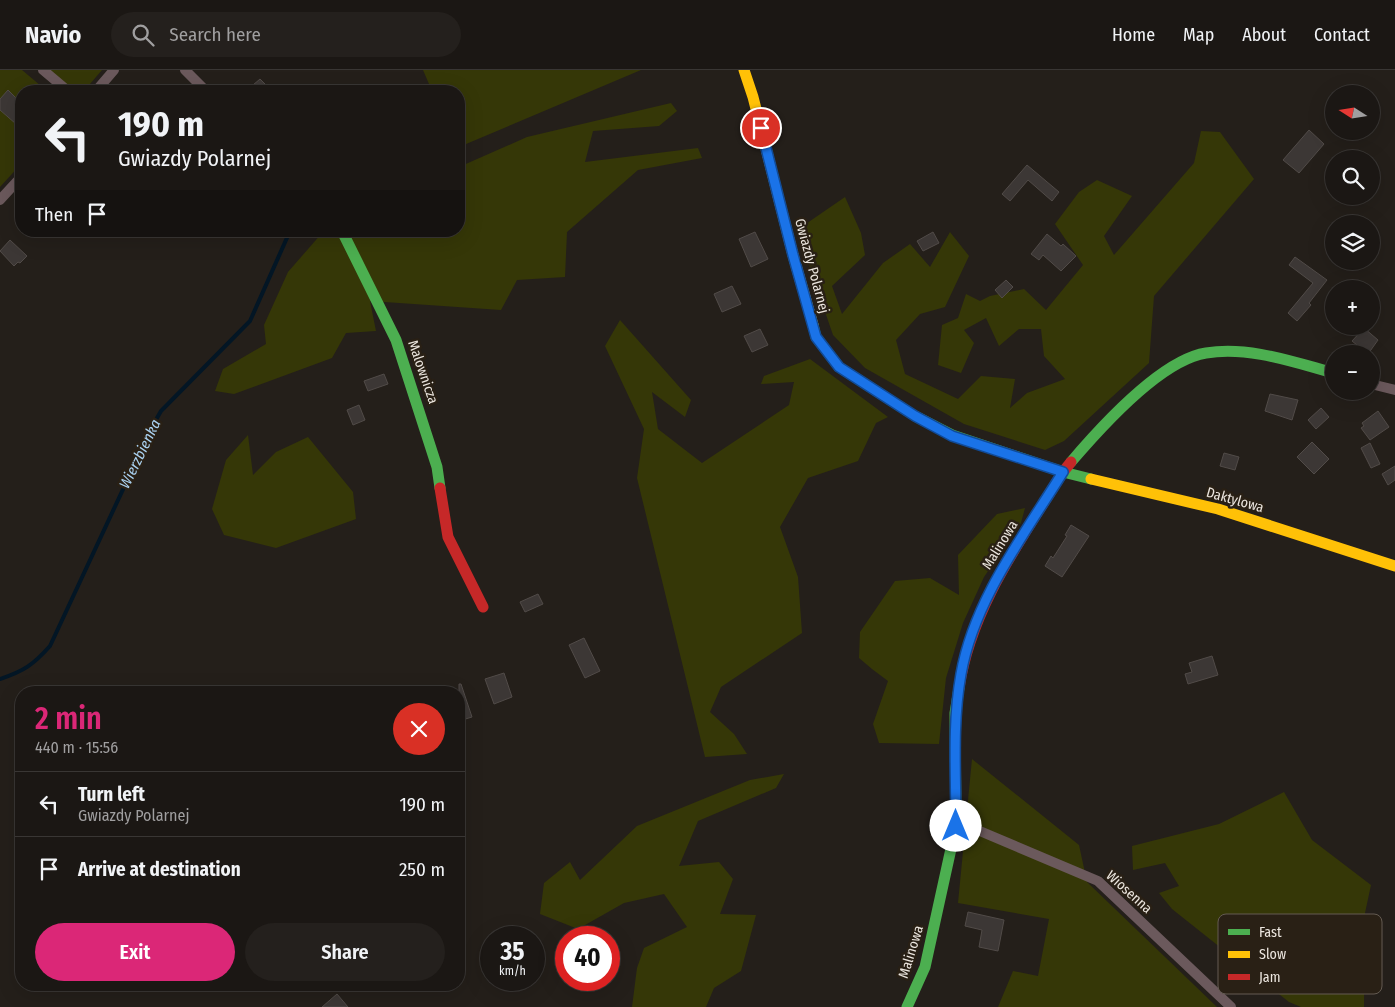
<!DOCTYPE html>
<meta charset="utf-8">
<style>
body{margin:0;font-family:"Fira Sans Condensed",sans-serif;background:#24201d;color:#f1f3f6;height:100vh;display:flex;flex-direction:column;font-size:19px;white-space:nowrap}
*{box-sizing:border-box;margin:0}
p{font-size:16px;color:#a09fa0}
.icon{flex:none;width:28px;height:28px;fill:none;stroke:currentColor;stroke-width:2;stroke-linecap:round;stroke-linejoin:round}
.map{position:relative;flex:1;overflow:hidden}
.drawer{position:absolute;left:15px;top:616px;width:450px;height:305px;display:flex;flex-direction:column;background:#1b1714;border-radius:20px;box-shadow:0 5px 20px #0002,0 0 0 1px #393634}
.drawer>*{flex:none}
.banner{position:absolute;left:15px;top:15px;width:450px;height:152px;border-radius:20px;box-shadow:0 5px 20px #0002,0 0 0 1px #393634;background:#1b1714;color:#f1f3f6;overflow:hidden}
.needle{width:32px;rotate:282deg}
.tools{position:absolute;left:1325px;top:15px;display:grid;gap:10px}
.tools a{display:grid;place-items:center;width:55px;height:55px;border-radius:50%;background:#1b1714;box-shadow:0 5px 20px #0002,0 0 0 1px #393634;font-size:25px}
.speed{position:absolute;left:480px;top:856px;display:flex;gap:10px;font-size:25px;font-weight:700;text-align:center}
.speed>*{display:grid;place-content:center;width:65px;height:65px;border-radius:50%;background:#1b1714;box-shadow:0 5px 20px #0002,0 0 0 1px #393634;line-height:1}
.speed small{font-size:12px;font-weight:400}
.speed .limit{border:8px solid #d22;background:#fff;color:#111}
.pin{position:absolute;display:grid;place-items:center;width:42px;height:42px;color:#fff;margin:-21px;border:2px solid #fff;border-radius:50%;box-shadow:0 1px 5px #0007}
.me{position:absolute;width:55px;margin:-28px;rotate:0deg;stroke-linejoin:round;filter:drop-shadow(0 0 4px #0008)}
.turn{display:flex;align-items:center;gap:18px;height:105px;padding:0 20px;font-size:22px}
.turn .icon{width:65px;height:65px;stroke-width:2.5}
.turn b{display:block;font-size:35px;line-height:42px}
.then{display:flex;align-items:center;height:48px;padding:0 20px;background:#0003;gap:10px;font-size:19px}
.round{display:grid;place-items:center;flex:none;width:52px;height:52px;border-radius:26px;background:#24201d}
.overview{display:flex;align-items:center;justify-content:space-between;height:85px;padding:0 20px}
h1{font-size:30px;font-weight:600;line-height:38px;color:#db2777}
.primary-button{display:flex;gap:10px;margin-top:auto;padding:10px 20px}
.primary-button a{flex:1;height:58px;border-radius:30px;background:#db2777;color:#fff;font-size:20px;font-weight:600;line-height:58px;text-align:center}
.primary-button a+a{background:#24201d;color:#f1f3f6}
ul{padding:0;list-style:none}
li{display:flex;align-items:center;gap:15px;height:65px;padding:0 20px;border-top:1px solid #393634}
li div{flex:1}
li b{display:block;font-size:19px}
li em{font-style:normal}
header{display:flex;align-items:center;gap:30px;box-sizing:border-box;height:70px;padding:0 25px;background:#1b1714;border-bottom:1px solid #393634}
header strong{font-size:24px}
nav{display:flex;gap:28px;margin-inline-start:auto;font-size:18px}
.search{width:350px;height:45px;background:#24201d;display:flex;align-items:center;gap:12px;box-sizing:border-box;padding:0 18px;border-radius:28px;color:#a09fa0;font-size:19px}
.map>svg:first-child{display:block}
</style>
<header>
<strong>Navio</strong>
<div class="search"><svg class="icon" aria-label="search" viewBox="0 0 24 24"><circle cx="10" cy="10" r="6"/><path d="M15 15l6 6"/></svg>Search here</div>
<nav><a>Home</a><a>Map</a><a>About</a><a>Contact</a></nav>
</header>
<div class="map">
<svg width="1395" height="937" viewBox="0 0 1395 937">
<rect width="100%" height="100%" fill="#241f1a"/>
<path fill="#353707" d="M0,0H22L47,21H21V94L0,117Z
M48,0H102L84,21H74Z
M423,0H641L459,77V21H432Z
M671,33L677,41L659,56L593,61L585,92L698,78L702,88L638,100L567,162L565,207L517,210L501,240L370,231L376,261L346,263L332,288L234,324L215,321L223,299L266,274L264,255L288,202L322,163L325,161H459V97L527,67Z
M1201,61L1220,62L1254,109L1154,226L1149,293L1064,371L1045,380L964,354L865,298L833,265L797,160L845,127L861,163L865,185L832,216L842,244L883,193L910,174L930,197L950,162L969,186L945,237L920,244L896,270L905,304L958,329L981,306L1015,309L1010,338L1027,323L1065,309L1044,286L1041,259H1019L999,276L986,248L964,260L974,273L961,303L938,295L942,255L958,248L966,224L980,231L990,226L1024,219L1046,240L1083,195L1055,154L1079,122L1097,110L1132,126L1104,166L1114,185L1194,93Z
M620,250L691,330L685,347L652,322L658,359L702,393L789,335L794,312L761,314L764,306L810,289L888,347L876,353L858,391L808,408L780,457L798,507L802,563L721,617L710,642L734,664L747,684L705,687L637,408L644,359L605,276Z
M248,365L253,405L276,382L308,367L353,422L356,449L276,478L224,465L212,439L226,390Z
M1025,438L1021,453L984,507L963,553L946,608L939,674L879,673L873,654L888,611L872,599L859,588L860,562L895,511L930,508L959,525L958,485L997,444Z
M972,689L1079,775L1087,812L1217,937H998L1013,901L1038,906L1049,849L958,833Z
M784,704L776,718L698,751L679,796L719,792L733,809L720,844L756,845L741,901L714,918L706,937H632L637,898L644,878L687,857L664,824L624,833L578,859L540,844L544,813L570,792L580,810L637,756L750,710Z
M1284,722L1312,770L1371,815L1365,843L1364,937H1301L1289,932L1172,839L1159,823L1179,816L1165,793L1133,800L1132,776L1219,754Z"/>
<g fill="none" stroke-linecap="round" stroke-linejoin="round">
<path stroke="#031625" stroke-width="4" d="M0,609C24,601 33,595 50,576L153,355L161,341L250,251L290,161"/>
</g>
<path fill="#3c3735" stroke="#514b48" d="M260,9L272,21H246Z
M8,20L21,33V48L16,54L0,40V29Z
M1309,60L1324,74L1299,103L1283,90Z
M1027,95L1059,122L1052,131L1028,110L1010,131L1002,124Z
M755,162L768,189L751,197L739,169Z
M933,162L939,173L923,181L917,171Z
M1047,164L1061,176L1063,174L1076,186L1061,201L1043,185L1039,190L1031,184Z
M10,170L27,186L20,193L18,192L14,196L0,181Z
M1295,187L1327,210L1309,233L1311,235L1297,251L1288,243L1313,213L1289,195Z
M1006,210L1013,217L1002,228L995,220Z
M732,216L741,234L722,242L714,224Z
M1364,258L1378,270L1368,284L1352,271Z
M760,259L768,275L752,282L744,266Z
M384,304L388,314L368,321L364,311Z
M1270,324L1298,330L1292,350L1265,341Z
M359,335L365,350L353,355L347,340Z
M1321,338L1329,347L1316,359L1308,350Z
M1378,341L1389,357L1370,370L1361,358L1364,356L1362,353Z
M1312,372L1329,389L1314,404L1297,387Z
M1370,373L1380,394L1371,398L1361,378Z
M1224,383L1239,387L1235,400L1220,396Z
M1395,396V410L1388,415L1382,404Z
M1071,455L1089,466L1062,507L1045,496L1051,486L1053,488L1067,466L1065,465Z
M538,524L543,534L525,542L520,532Z
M584,568L600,601L585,608L569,575Z
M1212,586L1218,605L1188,614L1185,604L1192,602L1189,593Z
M504,603L512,627L494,634L485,609Z
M459,614H461L472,647L459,651Z
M968,842L1004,850L998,881L979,877L982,860L965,856Z
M337,924L348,937H322Z"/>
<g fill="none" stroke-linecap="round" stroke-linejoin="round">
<path stroke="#6b595c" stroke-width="10" d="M43,0L68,21
M185,0L206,21
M96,21L114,0
M0,130L21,107
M1371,314L1395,320
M956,756L975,759L1098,811L1231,937"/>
<path stroke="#4caf50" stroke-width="11" d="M342,161L396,270L437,397L440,418
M813,255L816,267L839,297L915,346L952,365L1063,402L1091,409
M1071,392C1100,358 1161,290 1206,283C1249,276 1293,292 1334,303
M907,937L925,897L956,756L955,643L959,618"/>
<path stroke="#ffc107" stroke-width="11" d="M744,0L753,27L793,185L813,255
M1091,409L1218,439L1395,496"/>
<path stroke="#c62828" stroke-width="11" d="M440,418L448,467L483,537
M959,618C971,537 1021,470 1063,402L1071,392"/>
</g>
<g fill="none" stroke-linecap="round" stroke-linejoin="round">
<defs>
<path id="route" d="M761,58L793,185L816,267L839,297L915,346L952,366L1063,402C1024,465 974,530 961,604C952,654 956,705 956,756"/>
</defs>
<use href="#route" stroke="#114b97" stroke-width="12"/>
<use href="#route" stroke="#1a73e8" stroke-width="9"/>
</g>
<g text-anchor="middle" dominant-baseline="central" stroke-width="5" stroke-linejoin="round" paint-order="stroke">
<g font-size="14" fill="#ece6df" stroke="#292015">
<text transform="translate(812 196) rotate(75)">Gwiazdy Polarnej</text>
<text transform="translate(423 302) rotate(71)">Malownicza</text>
<text transform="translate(1235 430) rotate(16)">Daktylowa</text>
<text transform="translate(1000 475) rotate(-58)">Malinowa</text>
<text transform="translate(1129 822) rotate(42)">Wiosenna</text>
<text transform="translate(911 882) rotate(-73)">Malinowa</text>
</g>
<g font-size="15" font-style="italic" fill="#aad1f0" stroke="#292015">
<text transform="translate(140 384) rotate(-64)">Wierzbienka</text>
</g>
</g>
<rect x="1218" y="844" width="164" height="80" rx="8" fill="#292015" stroke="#645b52" stroke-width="1"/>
<rect x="1228" y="859" width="22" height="6" fill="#4caf50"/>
<rect x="1228" y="881" width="22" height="7" fill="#ffc107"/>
<rect x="1228" y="904" width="22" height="6" fill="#c62828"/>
<g font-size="14" fill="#ece6df">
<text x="1259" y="867">Fast</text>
<text x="1259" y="889">Slow</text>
<text x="1259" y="912">Jam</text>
</g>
</svg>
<div class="tools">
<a><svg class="needle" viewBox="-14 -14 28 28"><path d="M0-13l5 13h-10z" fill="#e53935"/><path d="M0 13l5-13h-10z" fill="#a09fa0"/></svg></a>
<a><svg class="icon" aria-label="search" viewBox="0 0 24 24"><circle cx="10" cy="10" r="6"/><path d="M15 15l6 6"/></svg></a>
<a><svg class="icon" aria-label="layers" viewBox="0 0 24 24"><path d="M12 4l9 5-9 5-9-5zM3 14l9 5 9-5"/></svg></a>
<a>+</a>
<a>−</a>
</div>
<div class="speed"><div>35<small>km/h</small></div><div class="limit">40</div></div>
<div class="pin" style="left:761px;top:58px;background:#d93025"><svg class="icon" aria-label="arrive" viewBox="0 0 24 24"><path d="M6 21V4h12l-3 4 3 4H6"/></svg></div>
<svg class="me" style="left:956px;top:756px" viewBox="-20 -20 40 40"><circle r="19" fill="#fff"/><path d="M0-13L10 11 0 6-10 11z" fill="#1a73e8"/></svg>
<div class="banner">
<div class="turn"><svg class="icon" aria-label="left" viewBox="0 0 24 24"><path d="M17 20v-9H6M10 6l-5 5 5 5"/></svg><div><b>190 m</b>Gwiazdy Polarnej</div></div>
<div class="then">Then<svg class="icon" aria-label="arrive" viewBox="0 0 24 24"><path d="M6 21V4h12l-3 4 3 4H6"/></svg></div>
</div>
<section class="drawer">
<div class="overview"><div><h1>2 min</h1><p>440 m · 15:56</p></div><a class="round" style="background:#d93025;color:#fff"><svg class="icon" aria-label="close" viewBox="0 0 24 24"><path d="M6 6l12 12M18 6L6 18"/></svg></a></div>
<ul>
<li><svg class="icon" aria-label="left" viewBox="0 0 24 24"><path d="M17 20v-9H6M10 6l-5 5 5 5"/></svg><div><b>Turn left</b><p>Gwiazdy Polarnej</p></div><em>190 m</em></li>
<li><svg class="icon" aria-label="arrive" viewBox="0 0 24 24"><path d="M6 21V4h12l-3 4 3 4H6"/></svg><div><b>Arrive at destination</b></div><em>250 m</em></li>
</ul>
<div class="primary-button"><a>Exit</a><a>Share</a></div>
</section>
</div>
